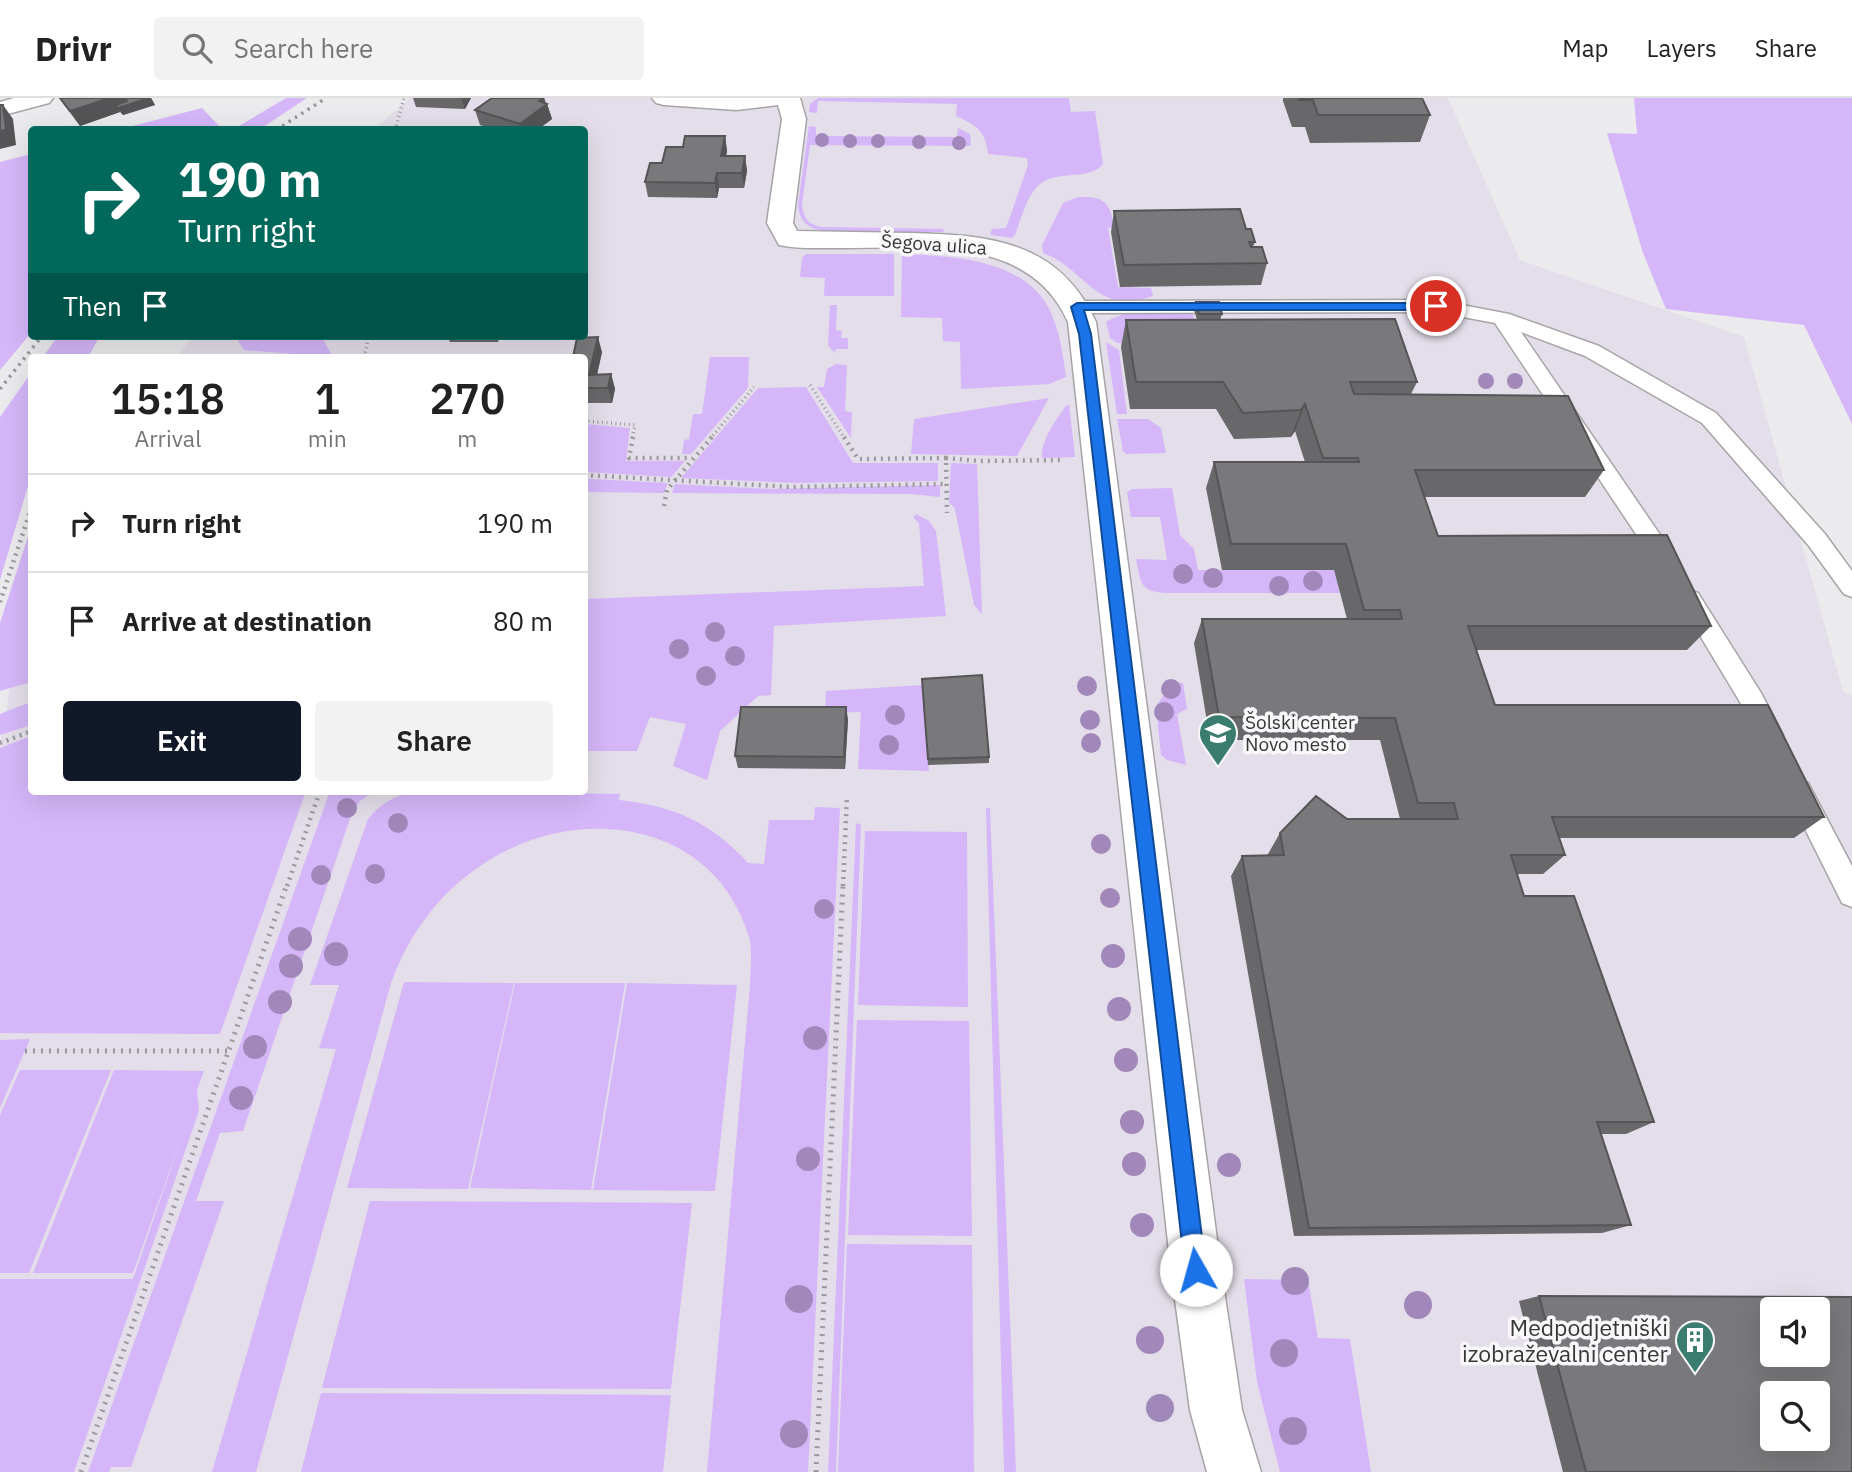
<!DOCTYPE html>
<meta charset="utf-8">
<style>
body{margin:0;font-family:"IBM Plex Sans",sans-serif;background:#f2f2f2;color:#222;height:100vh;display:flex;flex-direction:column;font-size:26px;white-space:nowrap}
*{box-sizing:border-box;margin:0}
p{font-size:23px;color:#767676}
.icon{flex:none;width:38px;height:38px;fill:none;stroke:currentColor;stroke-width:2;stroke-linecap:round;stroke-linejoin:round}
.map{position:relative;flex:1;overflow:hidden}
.side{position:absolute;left:28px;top:256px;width:560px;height:441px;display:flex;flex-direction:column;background:#fff;border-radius:7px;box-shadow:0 7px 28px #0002}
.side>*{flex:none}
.hud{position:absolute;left:28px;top:28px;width:560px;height:214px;border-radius:7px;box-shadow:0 7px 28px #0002;background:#00695c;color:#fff;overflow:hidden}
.fabs{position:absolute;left:1760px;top:1199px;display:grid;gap:14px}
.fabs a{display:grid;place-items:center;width:70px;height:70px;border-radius:7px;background:#fff;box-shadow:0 7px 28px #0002;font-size:35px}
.pin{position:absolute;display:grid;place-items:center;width:60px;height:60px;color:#fff;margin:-30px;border:4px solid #fff;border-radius:50%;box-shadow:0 2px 7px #0007}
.me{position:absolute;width:77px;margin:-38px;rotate:353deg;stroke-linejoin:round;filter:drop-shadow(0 0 5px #0008)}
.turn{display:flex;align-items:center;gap:24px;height:147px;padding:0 35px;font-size:32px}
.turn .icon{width:91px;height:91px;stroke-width:2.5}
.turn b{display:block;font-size:49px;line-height:60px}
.then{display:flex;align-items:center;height:66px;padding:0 35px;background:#0003;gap:14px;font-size:26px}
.eta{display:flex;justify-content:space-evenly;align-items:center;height:119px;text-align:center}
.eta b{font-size:42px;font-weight:600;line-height:49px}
.primary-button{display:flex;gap:14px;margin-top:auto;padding:14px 35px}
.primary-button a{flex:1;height:80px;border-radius:7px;background:#111827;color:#fff;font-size:28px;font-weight:600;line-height:80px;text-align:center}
.primary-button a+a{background:#f2f2f2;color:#222}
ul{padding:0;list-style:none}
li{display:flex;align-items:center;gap:21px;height:98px;padding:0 35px;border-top:2px solid #e0e0e0}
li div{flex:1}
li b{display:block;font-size:26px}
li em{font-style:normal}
header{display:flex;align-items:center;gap:42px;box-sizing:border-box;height:98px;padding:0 35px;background:#fff;border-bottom:2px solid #e0e0e0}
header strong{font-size:33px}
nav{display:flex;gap:38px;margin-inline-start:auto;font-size:24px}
.search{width:490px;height:63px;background:#f2f2f2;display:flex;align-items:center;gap:18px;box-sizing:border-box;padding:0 24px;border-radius:7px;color:#767676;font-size:26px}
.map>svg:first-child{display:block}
</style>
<header>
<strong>Drivr</strong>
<div class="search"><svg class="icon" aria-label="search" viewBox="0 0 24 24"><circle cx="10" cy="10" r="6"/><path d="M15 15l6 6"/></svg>Search here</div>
<nav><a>Map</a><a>Layers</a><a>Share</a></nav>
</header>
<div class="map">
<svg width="1852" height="1374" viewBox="0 0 1852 1374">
<rect width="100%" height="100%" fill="#ebeaed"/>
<path fill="#e3dee9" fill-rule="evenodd" d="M410,0H1448L1520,162L1744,239L1843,593L1852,598V1374H0V646L31,471L32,693H584V259H177L193,238H584V32L374,31ZM1773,1211H1818V1256H1773ZM1773,1295H1818V1340H1773Z"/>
<path fill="#d5b6f9" d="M286,0H307L260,31H234Z
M818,0H1069L1071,14L1095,13L1103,66C1087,85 1054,69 1036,90C1025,103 1021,122 1015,137L1012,140L992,137L990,136L992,131L1006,130L1028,67L1027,60L988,56C986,33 976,27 956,18L957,6L818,3L817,15L809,14L810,6Z
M1634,0H1852V326L1804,227L1666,211L1643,155L1607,35L1637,36Z
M202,10L222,31H121Z
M809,28L816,29V38L957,39L958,30L970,36L971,48L810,47L802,107C804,121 808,126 821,129L943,131L944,134H833C814,132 800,129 798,107Z
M31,56V235L0,272V64Z
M1078,99C1105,98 1109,104 1115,129L1108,130L1118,189L1151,190L1153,198C1095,219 1087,171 1043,155L1042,147L1063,105Z
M806,156H894V198H824L825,180L800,179L802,160Z
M902,156C948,158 1013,160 1043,201C1058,221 1063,255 1066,279L1049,286L961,291L960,244L943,243L942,220L901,219Z
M830,207H837L836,232L842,233L841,240H848V251H836L835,255L828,247Z
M1192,211L1198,244L1117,245L1110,240L1106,224C1130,209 1165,212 1192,211Z
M58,238H100L88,259H43Z
M235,238H321L333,259L244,252Z
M1106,244L1119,252L1127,316H1117Z
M710,259H749L748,290L691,356H682L684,342L689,341L693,316H702Z
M836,266L847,267L845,313L852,314L851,340L817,289H824L827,271Z
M31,275V378L0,482V319Z
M806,289L853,365H938V383L796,385L681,380L758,290Z
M1049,300L1017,358L911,356L914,321Z
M1069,306L1075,359L1042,360C1040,344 1056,322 1065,309Z
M1117,321H1148L1161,330L1166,355L1126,356L1123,353Z
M585,326L630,330L626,363H685L671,379L585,374Z
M951,365L977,366L982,516L974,507L956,416L954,409L949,405Z
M585,381H593L668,385L664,395L588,394L585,406Z
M675,386L771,391L940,387V399L910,396L672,395Z
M1172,390L1180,437L1194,451L1198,472H1334L1340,495H1168C1140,494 1141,486 1136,461L1167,462L1160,419H1131L1127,394L1132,391Z
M916,416L929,423L936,433L946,518L774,528L771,597L758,598L720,633L707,682L673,668L686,626L650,619L637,653H585L584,501L924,488L919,425L913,419Z
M31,429V584L0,593V525Z
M1165,582L1183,585L1187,611L1177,616L1186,667L1167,662L1161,657L1156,608L1164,597Z
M922,587L929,673L858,671L861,614L825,615L826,593Z
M31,604V627L0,637V616Z
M31,638L32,693H306L220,936L0,935V650Z
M330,693H375L360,703L352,715L243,1033L220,1035L196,1103H224L131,1369H111L109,1374H88Z
M416,693L620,696L619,702C674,708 711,724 748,765L764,766L769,722H814L815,709L840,710L808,1374H707L750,887C750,872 753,854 749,839C713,719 572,704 480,768C438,796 408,838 391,885L256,1374H212L336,951L319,950L339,887H310L368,721C382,704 395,698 416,693Z
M986,710H990L1016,1374H1004Z
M856,725L861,727L836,1374H828Z
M865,733L967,734L968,909L858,907Z
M404,884L514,885L468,1091L347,1090Z
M515,885H625L591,1092L470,1090Z
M627,885L737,887L715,1093L593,1092Z
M857,922L969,923L972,1138L848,1137Z
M30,941L0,1010V942Z
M20,972H111L29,1175H0V1017Z
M114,972L204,973L197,992L199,1013L74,1374H0V1181H133L182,1038L133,1175H33Z
M370,1103L692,1105L671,1291L322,1290Z
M847,1146L972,1147L974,1374H838Z
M1244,1181L1308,1182L1318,1240L1350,1241L1371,1374H1280L1257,1284Z
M321,1295L671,1297L663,1374H301Z"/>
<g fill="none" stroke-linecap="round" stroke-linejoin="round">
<defs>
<path id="lane" d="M1436,202L1509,216L1599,248L1716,315L1825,436L1852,473V499L1844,496L1809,448L1702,325L1585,258L1521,234L1676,460L1679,466L1676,472L1668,475L1660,472L1495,225L1436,214L1077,215L1070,213L1067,209L1070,205L1077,203Z
M1690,492L1698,495L1761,595L1783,637L1779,645L1770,648L1761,645L1743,609L1678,501L1682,495Z
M1799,682L1808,685L1852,768V809L1842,805L1786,693L1790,685Z"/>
<path id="street" d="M14,0H53L49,5L0,18V4Z
M652,0H800L806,21L793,125L797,133C835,134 873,134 910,135C990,137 1059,143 1096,224L1221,1172L1242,1312L1261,1374H1207L1190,1312L1171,1172L1068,224C1028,133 914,151 832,150C815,150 796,151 779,147L767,125L782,21L778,7L736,12L664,7L656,5Z"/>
</defs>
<use href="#lane" stroke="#a6a4a7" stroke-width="3"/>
<use href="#street" stroke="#a6a4a7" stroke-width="3"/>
<path stroke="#9a999b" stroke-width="3.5" stroke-dasharray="1 3.5" stroke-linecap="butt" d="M395,32L404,0
M364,259L369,238
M810,287L845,341
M584,323L635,327L632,341
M710,341L754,289"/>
<path stroke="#9a999b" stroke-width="4.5" stroke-dasharray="2 5" stroke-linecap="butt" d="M633,339L629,360H692
M844,339L858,361L946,360L947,415
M946,360L978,363L1062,362
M584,377L792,389L945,386
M664,408L667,392L712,339
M0,504L32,408
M0,645L32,633
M287,788L320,693
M843,788L847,698"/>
<path stroke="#9a999b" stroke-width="5" stroke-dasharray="2 6" stroke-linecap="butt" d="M25,953H229
M81,1374L287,786
M816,1374L843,786"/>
<use href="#lane" fill="#fff" fill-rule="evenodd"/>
<use href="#street" fill="#fff" fill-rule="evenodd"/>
<path stroke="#989799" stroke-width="3.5" stroke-dasharray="2.5 5" stroke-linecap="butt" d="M276,32L326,0
M0,291L42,238"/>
</g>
<g fill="#a288ba">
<circle cx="822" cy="42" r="7"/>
<circle cx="850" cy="43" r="7"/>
<circle cx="878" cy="43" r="7"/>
<circle cx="919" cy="44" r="7"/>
<circle cx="959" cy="45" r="7"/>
<circle cx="1486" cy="283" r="8"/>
<circle cx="1515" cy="283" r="8"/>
<circle cx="1183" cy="476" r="10"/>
<circle cx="1213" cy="480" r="10"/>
<circle cx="1313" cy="483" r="10"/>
<circle cx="1279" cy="488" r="10"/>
<circle cx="715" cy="534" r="10"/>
<circle cx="679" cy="551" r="10"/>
<circle cx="735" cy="558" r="10"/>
<circle cx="706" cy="578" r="10"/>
<circle cx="1087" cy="588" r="10"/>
<circle cx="1171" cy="591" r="10"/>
<circle cx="1164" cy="614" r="10"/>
<circle cx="895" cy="617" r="10"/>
<circle cx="1090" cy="622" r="10"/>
<circle cx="1091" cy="645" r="10"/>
<circle cx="889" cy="647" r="10"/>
<circle cx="347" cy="710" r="10"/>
<circle cx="398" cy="725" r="10"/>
<circle cx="1101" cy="746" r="10"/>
<circle cx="375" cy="776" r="10"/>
<circle cx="321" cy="777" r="10"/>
<circle cx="1110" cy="800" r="10"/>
<circle cx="824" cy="811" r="10"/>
<circle cx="300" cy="841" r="12"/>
<circle cx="336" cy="856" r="12"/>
<circle cx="1113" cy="858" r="12"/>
<circle cx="291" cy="868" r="12"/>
<circle cx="280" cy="904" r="12"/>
<circle cx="1119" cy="911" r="12"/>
<circle cx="815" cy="940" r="12"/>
<circle cx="255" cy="949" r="12"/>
<circle cx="1126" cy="962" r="12"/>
<circle cx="241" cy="1000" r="12"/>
<circle cx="1132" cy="1024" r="12"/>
<circle cx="808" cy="1061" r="12"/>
<circle cx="1134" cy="1066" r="12"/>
<circle cx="1229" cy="1067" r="12"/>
<circle cx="1142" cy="1127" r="12"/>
<circle cx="1295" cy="1183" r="14"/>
<circle cx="799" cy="1201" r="14"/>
<circle cx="1418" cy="1207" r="14"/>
<circle cx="1150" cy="1242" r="14"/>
<circle cx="1284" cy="1255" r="14"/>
<circle cx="1160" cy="1310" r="14"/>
<circle cx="1293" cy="1333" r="14"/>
<circle cx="794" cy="1336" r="14"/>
</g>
<path fill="#68676a" d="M59,0H151L155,7L123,17L120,14L80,28Z
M413,0H471L465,11L416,9Z
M492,0H544L546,5L547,6L552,21L537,32H495L480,27L475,12Z
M1283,0H1422L1430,17L1420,44L1310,45L1305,29H1292L1283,3Z
M725,38L727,53L726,58H745L747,73L744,90H719L717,100L648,99L645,84L683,49Z
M1114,113L1246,131L1255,144L1253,149L1267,165L1261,187L1120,189L1111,134Z
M1196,204L1222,216L1220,222L1417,284L1411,296L1604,372L1585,399H1424L1438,438L1711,528L1687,552H1476L1495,607L1824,719L1794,740H1559L1565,757L1543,776H1517L1524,798L1654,1024L1626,1036H1601L1631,1127L1602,1135L1294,1138L1231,778L1242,758H1268V756L1280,735L1347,721H1400L1380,642H1210L1194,545L1202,521H1347L1334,472H1222L1206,390L1214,364H1305L1295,333L1291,339L1234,341L1216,311H1130L1121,249L1126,222H1197L1194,212Z
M447,238H500L498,244H450Z
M602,254L597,276H611L615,291L612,305H584V259Z
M922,587L989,659V665L928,667Z
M848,621L845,671L738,670L735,658Z
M1539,1198L1852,1374H1563L1519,1203Z"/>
<path fill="#555456" d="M110,0H151L155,7L123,17L116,7L120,14L80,28L70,13Z
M461,0H471L465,11Z
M543,0H544L546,7L547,6L552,21L537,32H522L520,26L539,3Z
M3,7L13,21L16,47L0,51V33Z
M725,38L727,53L723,73L721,58Z
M745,58L747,73L744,90L742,75Z
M717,75L719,90L717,100L715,85Z
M598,239L602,254L594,291L589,277Z
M611,276L615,291L612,305L608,290Z
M1305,306L1295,333L1291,339L1301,312Z
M846,609L848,621L845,671L844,659Z"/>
<path fill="#79787b" stroke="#555456" stroke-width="2" fill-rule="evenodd" d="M60,0H110L70,13Z
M125,0H149L118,10L116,7L127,3Z
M492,0H543L539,3L547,6L520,26L475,12Z
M1299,0H1422L1430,17H1318L1313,2H1299Z
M0,7H3L6,32L0,33Z
M685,38H725L721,58H745L742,75H717L715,85L645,84L650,65H662L666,49H683Z
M1240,111L1246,131H1251L1255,144H1249L1251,149H1262L1267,165L1124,167L1114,113Z
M1196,204H1219L1222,216H1199Z
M1395,221L1417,284H1350L1354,296L1568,298L1604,372H1415L1438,438L1667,437L1711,528H1468L1495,607H1768L1824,719H1552L1565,757H1511L1524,798H1574L1654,1024H1597L1631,1127L1309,1130L1242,758L1284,757L1280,735L1316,698L1347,721H1458L1454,705H1418L1395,620L1219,619L1202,521H1402L1400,512H1364L1346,446H1231L1214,364H1359L1358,360H1323L1305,306L1301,312L1243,315L1223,284H1136L1126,222Z
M598,239L589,277L611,276L608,290H584V259H573L577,240Z
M982,577L989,659L928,661L922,581Z
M741,609H846L844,659L735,658Z
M1539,1198L1852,1199V1374H1586ZM1773,1211H1818V1256H1773ZM1773,1295H1818V1340H1773Z"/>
<path fill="#1a73e8" stroke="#114b97" stroke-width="2" d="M1077,205H1436L1442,208L1436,212H1084L1091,236L1206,1172L1203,1179L1196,1182L1188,1179L1185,1172L1079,236L1071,209Z"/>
<defs>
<symbol id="school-pin" viewBox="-11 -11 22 30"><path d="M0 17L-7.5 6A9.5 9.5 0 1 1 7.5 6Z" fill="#3a7d6f" stroke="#f8f7fa"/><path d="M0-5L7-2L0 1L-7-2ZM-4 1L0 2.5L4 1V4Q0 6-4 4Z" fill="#fff"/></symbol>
<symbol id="building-pin" viewBox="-11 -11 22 30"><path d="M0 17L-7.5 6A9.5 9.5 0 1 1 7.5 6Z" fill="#3a7d6f" stroke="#f8f7fa"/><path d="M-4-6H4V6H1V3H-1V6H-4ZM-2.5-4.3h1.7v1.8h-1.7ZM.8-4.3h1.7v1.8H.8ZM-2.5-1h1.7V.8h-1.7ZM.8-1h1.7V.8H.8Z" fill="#fff"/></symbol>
</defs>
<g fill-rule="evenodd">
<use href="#school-pin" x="1196" y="613" width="44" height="60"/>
<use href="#building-pin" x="1673" y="1220" width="44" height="60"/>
</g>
<g text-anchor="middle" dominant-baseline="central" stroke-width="7" stroke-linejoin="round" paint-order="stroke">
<g font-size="19" fill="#383738" stroke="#f8f7fa">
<text transform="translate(934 146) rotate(4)">Šegova ulica</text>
</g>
<g font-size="19" fill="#383738" stroke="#f8f7fa" text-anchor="start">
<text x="1245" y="624">Šolski center<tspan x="1245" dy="22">Novo mesto</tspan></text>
</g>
<g font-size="23" fill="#383738" stroke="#f8f7fa" text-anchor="end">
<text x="1668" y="1229">Medpodjetniški<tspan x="1668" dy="26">izobraževalni center</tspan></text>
</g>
</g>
</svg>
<div class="fabs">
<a><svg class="icon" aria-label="sound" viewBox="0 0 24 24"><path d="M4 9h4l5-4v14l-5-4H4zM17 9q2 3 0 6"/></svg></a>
<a><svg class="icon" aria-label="search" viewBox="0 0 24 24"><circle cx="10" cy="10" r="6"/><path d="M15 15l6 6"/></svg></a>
</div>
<div class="pin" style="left:1436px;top:208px;background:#d93025"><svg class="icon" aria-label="arrive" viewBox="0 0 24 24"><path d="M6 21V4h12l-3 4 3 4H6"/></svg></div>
<svg class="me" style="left:1196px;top:1172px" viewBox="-20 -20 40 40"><circle r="19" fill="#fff"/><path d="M0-13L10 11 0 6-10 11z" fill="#1a73e8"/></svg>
<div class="hud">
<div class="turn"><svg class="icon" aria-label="right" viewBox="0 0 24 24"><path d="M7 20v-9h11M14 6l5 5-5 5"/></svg><div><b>190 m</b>Turn right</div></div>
<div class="then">Then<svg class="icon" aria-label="arrive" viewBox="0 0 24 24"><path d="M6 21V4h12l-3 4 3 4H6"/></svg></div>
</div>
<section class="side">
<div class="eta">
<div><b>15:18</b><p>Arrival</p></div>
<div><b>1</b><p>min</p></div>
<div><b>270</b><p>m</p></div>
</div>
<ul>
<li><svg class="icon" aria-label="right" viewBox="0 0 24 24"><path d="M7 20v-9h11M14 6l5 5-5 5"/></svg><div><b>Turn right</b></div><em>190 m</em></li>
<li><svg class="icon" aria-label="arrive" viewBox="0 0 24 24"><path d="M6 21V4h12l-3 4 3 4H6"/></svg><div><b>Arrive at destination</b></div><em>80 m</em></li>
</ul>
<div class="primary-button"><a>Exit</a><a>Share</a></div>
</section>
</div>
